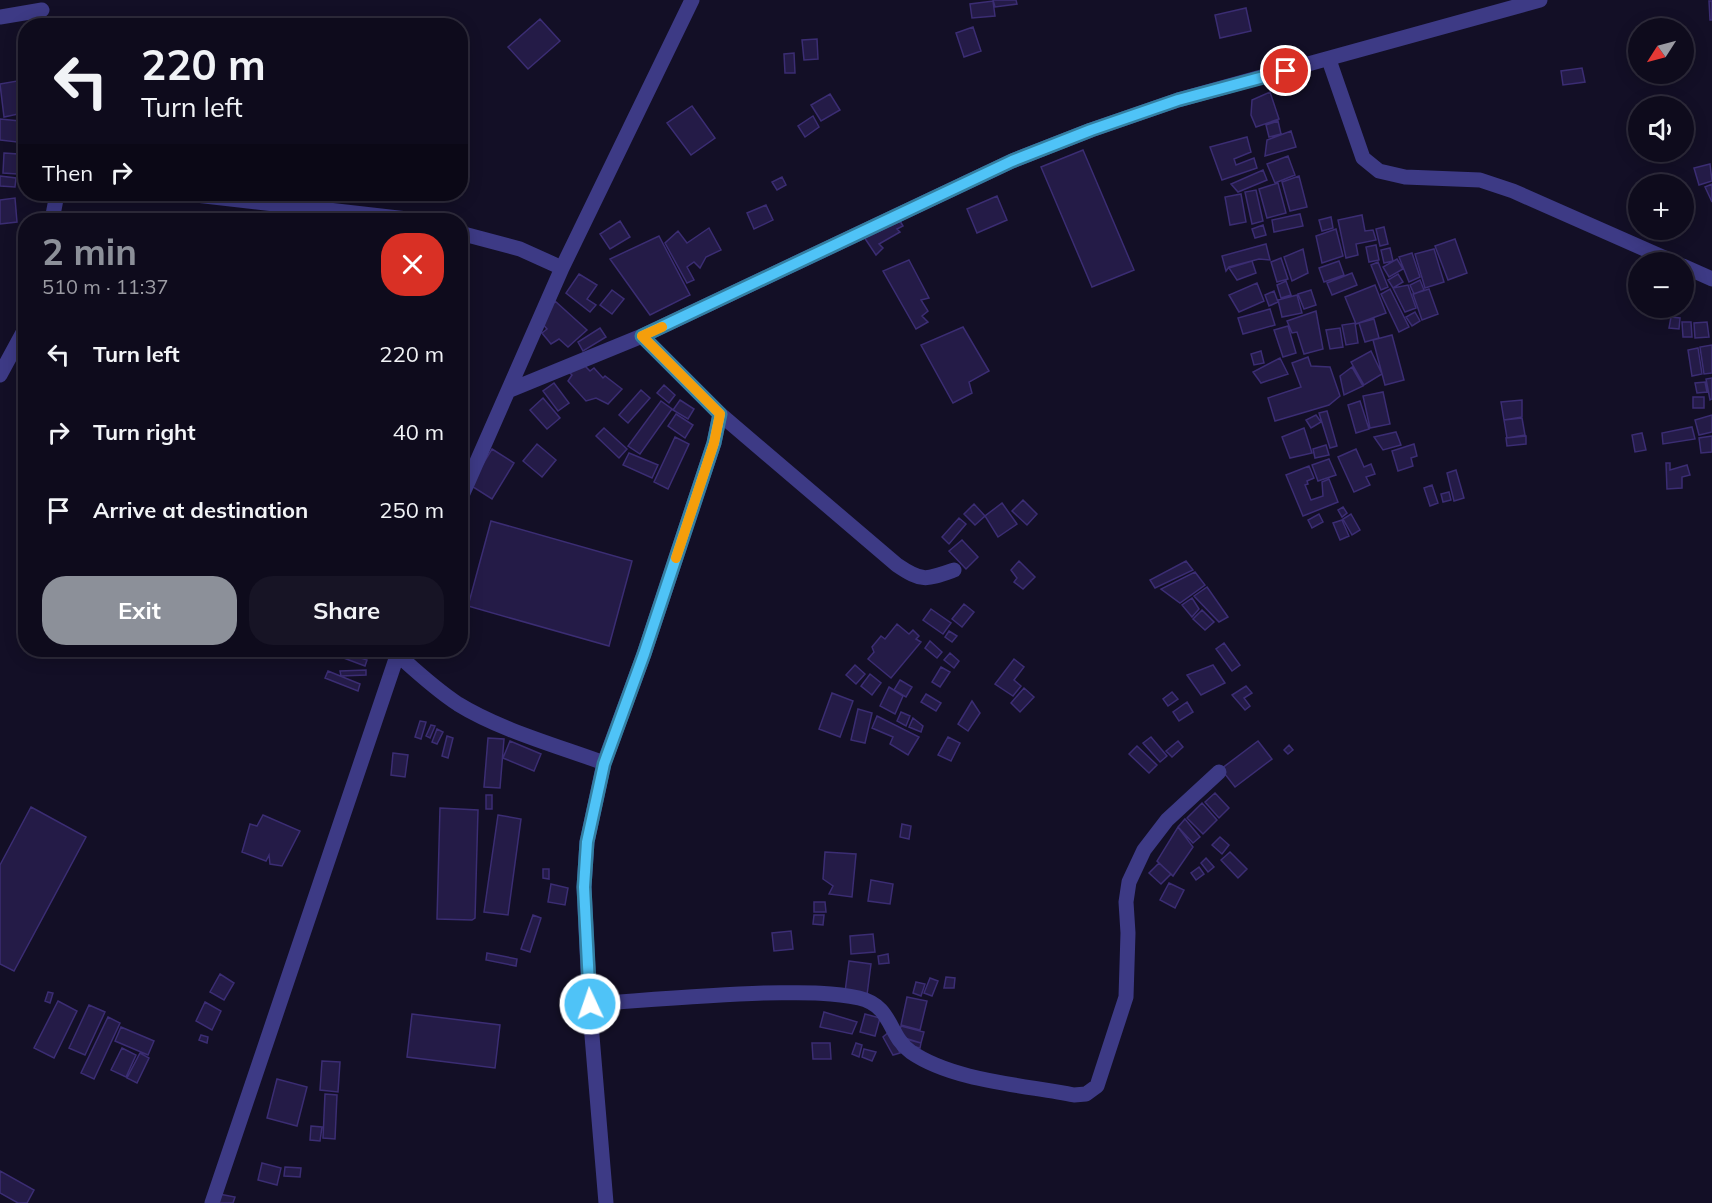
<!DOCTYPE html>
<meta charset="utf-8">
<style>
body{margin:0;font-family:Mulish,sans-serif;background:#171425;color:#f1f3f6;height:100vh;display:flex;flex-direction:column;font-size:22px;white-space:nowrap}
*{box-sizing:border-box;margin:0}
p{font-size:20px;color:#9b9ba3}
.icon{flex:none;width:33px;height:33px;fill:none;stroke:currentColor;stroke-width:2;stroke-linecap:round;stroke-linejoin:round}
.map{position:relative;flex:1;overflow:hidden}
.drawer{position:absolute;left:18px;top:213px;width:450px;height:444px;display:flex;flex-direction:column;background:#0e0b1c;border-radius:24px;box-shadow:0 3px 15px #0003,0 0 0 2px #2e2b3b}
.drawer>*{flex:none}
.hud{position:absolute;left:18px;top:18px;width:450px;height:183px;border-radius:24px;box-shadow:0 3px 15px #0003,0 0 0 2px #2e2b3b;background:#0e0b1c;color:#f1f3f6;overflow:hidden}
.needle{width:39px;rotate:234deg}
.fabs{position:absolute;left:1628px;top:18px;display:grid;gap:12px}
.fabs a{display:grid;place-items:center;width:66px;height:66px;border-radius:50%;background:#0e0b1c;box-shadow:0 3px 15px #0003,0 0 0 2px #2e2b3b;font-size:30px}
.pin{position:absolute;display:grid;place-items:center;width:51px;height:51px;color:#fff;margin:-26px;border:3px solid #fff;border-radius:50%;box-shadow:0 2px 6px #0007}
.me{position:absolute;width:66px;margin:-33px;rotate:357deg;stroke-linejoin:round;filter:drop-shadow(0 0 4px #0008)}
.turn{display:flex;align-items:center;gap:21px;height:126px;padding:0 24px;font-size:27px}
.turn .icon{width:78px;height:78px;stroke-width:2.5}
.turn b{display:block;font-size:42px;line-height:51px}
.then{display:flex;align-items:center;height:57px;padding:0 24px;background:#0003;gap:12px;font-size:22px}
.round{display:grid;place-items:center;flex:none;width:63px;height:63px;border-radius:24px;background:#171425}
.overview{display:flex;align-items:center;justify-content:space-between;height:102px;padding:0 24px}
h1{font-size:36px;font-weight:700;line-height:45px;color:#8c9099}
.primary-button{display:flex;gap:12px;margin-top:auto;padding:12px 24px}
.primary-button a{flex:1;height:69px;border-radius:24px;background:#8c9099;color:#fff;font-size:24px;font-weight:700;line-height:69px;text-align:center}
.primary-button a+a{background:#171425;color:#f1f3f6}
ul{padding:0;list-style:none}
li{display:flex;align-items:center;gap:18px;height:78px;padding:0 24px}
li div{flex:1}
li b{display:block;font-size:22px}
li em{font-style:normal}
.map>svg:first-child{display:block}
</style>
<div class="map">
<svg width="1712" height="1203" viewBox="0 0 1712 1203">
<rect width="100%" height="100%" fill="#130f26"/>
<path fill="#241b47" stroke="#3b2d73" stroke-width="1.5" d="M993,0H1016L1017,4L995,7Z
M993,1L995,16L972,18L970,4Z
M1709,1H1712V20H1710Z
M1246,8L1251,31L1220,38L1215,15Z
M540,19L560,41L528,69L508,47Z
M973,27L981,51L964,57L956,33Z
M817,39L818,59L804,60L802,40Z
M794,53L795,73H785L784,54Z
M1582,68L1585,82L1563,85L1561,71Z
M17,81L23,113L4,117L0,84Z
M1270,92L1279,119L1256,127L1251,115L1252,100Z
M830,94L840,110L821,121L811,105Z
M692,106L715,138L691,155L667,123Z
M813,116L819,127L805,137L798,126Z
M0,119L20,121L17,142L0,140Z
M1278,121L1281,134L1269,137L1266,125Z
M1291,131L1296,147L1265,156L1267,140Z
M1247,137L1251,152L1234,159L1236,165L1254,158L1257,168L1222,180L1210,147Z
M1083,150L1134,270L1092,287L1041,167Z
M4,153L18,154L17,174L3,173Z
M1288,156L1295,175L1275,183L1267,164Z
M1710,164L1712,181L1699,185L1694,168Z
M1263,170L1267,180L1238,192L1231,184Z
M0,176L16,178L15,187L0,186Z
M1299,176L1307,207L1290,211L1282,182Z
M782,177L786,185L777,190L772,182Z
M1278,183L1286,213L1267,218L1259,189Z
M1712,184V202L1705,187Z
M1256,190L1263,221L1252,224L1245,192Z
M1241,194L1246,222L1230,225L1225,197Z
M997,196L1007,220L977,233L967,209Z
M15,198L17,222L0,224V200Z
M766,205L773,220L754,229L747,213Z
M210,214L236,217V220H196V215L209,217Z
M1300,214L1303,226L1274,232L1272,220Z
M1362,215L1365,231L1373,230L1376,240L1356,244L1358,255L1346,258L1338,220Z
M1331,217L1333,228L1322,231L1319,220Z
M620,221L630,237L610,249L600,234Z
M900,221L903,226L897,229L900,232L879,244L883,248L876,255L864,237Z
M1263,225L1266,235L1255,238L1252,229Z
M1384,227L1388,244L1380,246L1376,229Z
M709,228L721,250L706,257L700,268L694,262L687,267L694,280L687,283L665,243L678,231L687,243Z
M1336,229L1343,256L1322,263L1316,236Z
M659,236L690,295L650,315L610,259Z
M1455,239L1467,273L1448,280L1435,246Z
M1266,244L1270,260L1259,259L1229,267L1226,271L1222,256Z
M1376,245L1379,260L1369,262L1366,247Z
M1390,248L1393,261L1384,263L1381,250Z
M1303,249L1308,273L1292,281L1284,257Z
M1434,249L1444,282L1425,288L1415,254Z
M1412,253L1420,277L1409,282L1399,257Z
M1281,258L1288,279L1277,282L1271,262Z
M1397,259L1403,269L1389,277L1383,267Z
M909,260L929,298L921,300L928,311L922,316L928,322L916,329L883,271Z
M1252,261L1256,273L1237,280L1229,268Z
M1339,261L1344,275L1324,282L1319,268Z
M1378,262L1388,287L1381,290L1371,265Z
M1352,273L1357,285L1332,295L1327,283Z
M579,274L597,285L587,299L596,305L590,312L566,293Z
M1398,274L1403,282L1393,288L1388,280Z
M1420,280L1424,290L1414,294L1410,285Z
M1286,281L1291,295L1281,298L1277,285Z
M1257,283L1264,301L1239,312L1229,295Z
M1375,285L1386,313L1356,324L1345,297Z
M1408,285L1416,308L1405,312L1393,288Z
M1390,289L1409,327L1399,332L1381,294Z
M1429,289L1438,314L1422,320L1413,294Z
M612,290L624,299L612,314L600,305Z
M1311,290L1316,305L1304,309L1298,294Z
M1274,291L1278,302L1269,306L1265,295Z
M1297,295L1302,313L1282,317L1278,300Z
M555,301L587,330L568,347L559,339L551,344L542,333L547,329L540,321Z
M1270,309L1275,325L1243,334L1238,318Z
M1316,311L1323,349L1304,354L1297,332L1292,333L1287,321Z
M1415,312L1420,321L1412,326L1406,317Z
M1671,317L1680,318L1679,329L1669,328Z
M1374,319L1379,338L1365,342L1359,323Z
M1682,322H1691L1692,337H1683Z
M1707,322L1709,337L1695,338L1694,323Z
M1355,323L1358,343L1346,345L1342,325Z
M1288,326L1296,353L1283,357L1274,330Z
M963,327L989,371L969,382L972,393L953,403L921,345Z
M600,328L606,337L583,351L578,342Z
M1340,328L1343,347L1330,349L1326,330Z
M1392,335L1404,380L1385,385L1373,340Z
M1712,345V373L1704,374L1700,347Z
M1698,348L1702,374L1692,376L1688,350Z
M1261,351L1264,363L1254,365L1251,354Z
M1371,351L1382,374L1364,385L1351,362Z
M1308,357L1311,366L1330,367L1340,396L1329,405L1275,421L1268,398L1301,387L1292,363Z
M1280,358L1288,374L1261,383L1253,372Z
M583,364L590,371L594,368L603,378L605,376L622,389L608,404L596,398L586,401L568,381L572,375L569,372Z
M1352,367L1363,386L1344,395L1340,376Z
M1712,378V399L1710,400L1706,379Z
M1705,382L1707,392L1697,393L1695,383Z
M554,383L569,403L558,411L543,391Z
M664,385L675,395L669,403L657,393Z
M641,390L650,398L628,423L619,415Z
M1383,392L1390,424L1370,428L1363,396Z
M1693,397H1704V408H1693Z
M543,398L560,418L547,429L530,410Z
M680,400L694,409L688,419L673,410Z
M1522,400V417L1504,420L1501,402Z
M661,401L672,409L640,454L628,446Z
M1360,401L1369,429L1356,433L1348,405Z
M1327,411L1337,446L1330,448L1319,413Z
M676,414L693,425L685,438L668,426Z
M1316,415L1321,422L1311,428L1306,420Z
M1712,415V432L1699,435L1695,420Z
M1522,418L1525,435L1507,438L1504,420Z
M1692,427L1695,439L1663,444L1662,433Z
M604,428L627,449L619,458L596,436Z
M1304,428L1312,453L1290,458L1282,437Z
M1396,432L1401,445L1383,450L1374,437Z
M1642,433L1646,450L1635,452L1632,435Z
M1526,436V444L1507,446L1506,438Z
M1712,436V452L1701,453L1699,438Z
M675,437L689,444L668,489L654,482Z
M537,444L556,460L542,477L523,461Z
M1414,444L1417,456L1411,458L1413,466L1398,471L1392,451Z
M1326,445L1329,455L1315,458L1313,449Z
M492,449L514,463L492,499L470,485Z
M1356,449L1364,467L1371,464L1375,474L1366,477L1370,485L1354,492L1338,457Z
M629,453L658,465L652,478L623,465Z
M1329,459L1336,475L1318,481L1312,465Z
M1666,463H1670V470L1687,465L1690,475L1682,477V488L1667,489Z
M1309,466L1314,478L1307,481L1308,484L1305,485L1311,500L1323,496L1322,482L1329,479L1338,502L1303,516L1286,475Z
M1456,470L1464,498L1454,501L1447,473Z
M1432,485L1438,503L1430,506L1424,488Z
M1449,492L1451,500L1443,502L1441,494Z
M1023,500L1037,514L1027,525L1012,511Z
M1002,503L1017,524L998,537L985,516Z
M974,504L985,516L975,525L964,514Z
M1343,507L1347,513L1342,517L1338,510Z
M1319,514L1323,522L1312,528L1308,520Z
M1351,514L1360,530L1352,535L1343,519Z
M959,518L966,524L949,544L942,537Z
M1342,520L1349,536L1340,540L1333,523Z
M491,521L632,561L609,646L468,606Z
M962,540L978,557L966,569L949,551Z
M1019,561L1035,577L1023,589L1014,582L1017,578L1011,570Z
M1186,561L1193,570L1155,588L1150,580Z
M1195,572L1205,585L1180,603L1161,589Z
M1207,587L1228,617L1219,622L1194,596Z
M1192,598L1199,609L1192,617L1182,605Z
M964,604L974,612L962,627L952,619Z
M931,609L951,623L943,634L923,620Z
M1202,610L1214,622L1205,630L1193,619Z
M897,624L909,634L913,630L919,636L916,639L921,642L891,678L868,659L874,652L872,647L881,636L885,639Z
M949,631L957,636L952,642L945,637Z
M930,641L942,652L937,658L925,648Z
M1224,643L1240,665L1232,671L1216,649Z
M316,650H326L325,655L316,653Z
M335,650L367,660L365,666L333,654Z
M347,650H368L366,656Z
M950,653L959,661L954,668L944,660Z
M1014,659L1024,667L1014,680L1021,686L1013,696L995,684Z
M855,665L865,674L856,684L846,675Z
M1213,665L1225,683L1201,695L1187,675Z
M941,667L950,672L940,687L932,682Z
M366,670V675L341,676L340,671Z
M328,671L360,684L358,691L325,678Z
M870,674L881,683L872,695L861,686Z
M900,680L912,687L906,697L894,690Z
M1246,686L1252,693L1244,698L1250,706L1245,710L1232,695Z
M889,687L903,696L895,714L880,706Z
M1024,688L1034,697L1020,712L1011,703Z
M1172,692L1178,699L1168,706L1163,699Z
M832,693L853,701L840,737L819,729Z
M926,694L941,703L936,711L921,702Z
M972,701L980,713L968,731L958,724Z
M1187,702L1193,712L1179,721L1173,712Z
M858,709L872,713L865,743L851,740Z
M901,712L910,716L906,726L897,721Z
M877,716L919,737L908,755L890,744L893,737L872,728Z
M913,718L923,726L921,732L909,727Z
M420,721L426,722L421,739L415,737Z
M431,725L435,726L430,738L426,736Z
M437,729L443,732L437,744L432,742Z
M447,736L453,738L448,758L442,756Z
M948,737L960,743L951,761L938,755Z
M1151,737L1167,756L1160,762L1143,743Z
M488,738L504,739L500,788L484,787Z
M510,741L541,754L534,771L503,758Z
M1178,741L1183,747L1172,757L1166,751Z
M1258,741L1272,759L1235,787L1221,769Z
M1289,745L1293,750L1288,754L1284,750Z
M1137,746L1157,765L1149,773L1129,754Z
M393,753L408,755L405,777L391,775Z
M1215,793L1229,808L1219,818L1205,802Z
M486,795H492V809H486Z
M1202,803L1217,820L1203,834L1187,818Z
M31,807L86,837L14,971L0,964V865Z
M440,808L478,810L475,918L472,920L437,919Z
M263,815L300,831L282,866L270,864L269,855L266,861L242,852L250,824L257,826Z
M498,815L521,819L508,915L484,912Z
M1185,819L1200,837L1193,843L1178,827Z
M902,824L911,826L909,839L900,837Z
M1178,827L1193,847L1173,876L1157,861Z
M1220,837L1229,845L1222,854L1212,845Z
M825,852L856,854L852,897L829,894L833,886L823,879Z
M1230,852L1247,869L1238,878L1221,860Z
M1206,858L1214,867L1208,872L1201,863Z
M1159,863L1171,874L1161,884L1149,873Z
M1199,867L1204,874L1196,880L1191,873Z
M543,869H549V879L543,878Z
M871,880L893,884L890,904L868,901Z
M1169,883L1184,890L1175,908L1160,900Z
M551,884L568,888L565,905L548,902Z
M814,902H825L826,912H814Z
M533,915L541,918L530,952L521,949Z
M814,915H824L823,925L813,924Z
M791,931L793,949L774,951L772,933Z
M873,934L875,952L851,954L850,936Z
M487,953L517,959L516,966L486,960Z
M888,954L889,963L879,964L878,956Z
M849,961L871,964L867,995L845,992Z
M220,974L234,983L224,1000L210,992Z
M946,977L955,978L954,988H944Z
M930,978L938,981L932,996L924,993Z
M916,982L925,984L921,996L913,993Z
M48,992L53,993L50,1003L45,1001Z
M907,997L927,1001L920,1030L901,1025Z
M58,1001L77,1011L54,1058L34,1048Z
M205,1002L221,1011L212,1030L196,1021Z
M89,1005L105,1012L85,1055L69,1048Z
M824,1012L857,1022L852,1034L820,1027Z
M412,1014L500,1025L495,1068L407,1057Z
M865,1014L880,1018L875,1036L860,1032Z
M108,1017L120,1023L94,1079L81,1073Z
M901,1026L924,1032L921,1043L898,1037Z
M121,1027L154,1041L148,1055L115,1041Z
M889,1032L900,1053L893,1055L883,1037Z
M201,1035L208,1037L207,1043L199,1040Z
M905,1038L921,1043L920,1048L904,1044Z
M812,1043H830L831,1059H813Z
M856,1043L862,1045L859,1057L852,1054Z
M122,1048L136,1055L126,1077L111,1070Z
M864,1049L876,1052L872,1061L862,1057Z
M140,1053L149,1058L137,1083L127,1078Z
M322,1061L340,1062L338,1092L320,1090Z
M277,1079L307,1087L297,1126L267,1118Z
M325,1094L337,1095L335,1139L323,1138Z
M311,1126L322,1127L320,1141L310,1140Z
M262,1163L281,1168L277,1185L258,1180Z
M285,1167L301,1168L300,1177L284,1176Z
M0,1171L34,1190L27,1203H18L0,1193Z
M219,1194L235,1197L233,1203H217Z"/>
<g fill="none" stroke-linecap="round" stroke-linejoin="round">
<path stroke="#3d3a85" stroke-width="15" d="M0,17L42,10
M1329,60L1363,158L1379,171L1405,177L1480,180L1513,191L1674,262
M187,194L416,220
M52,220L57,194
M460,233L520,249L562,268
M1683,266L1712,279
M642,336L720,414L897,565C922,582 926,580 954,570
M0,375L26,327
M510,390L642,336L1012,161L1091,130L1178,100L1540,0
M460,500L562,268L692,0
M397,654C417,672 435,689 458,704C500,730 558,746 604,763
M590,1004C648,1000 706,995 764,993C795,993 828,991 859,998C893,1006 888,1036 911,1052C953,1081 1024,1085 1074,1095L1086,1094L1097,1086L1126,997L1128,933L1126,902L1129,882L1144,850L1167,820L1219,772
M212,1203L399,650
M606,1203L590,1012L584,887L587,842L604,763L644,654L714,443L720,414"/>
</g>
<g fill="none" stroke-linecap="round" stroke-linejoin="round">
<defs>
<path id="route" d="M590,1004L584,887L587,842L604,764L644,654L714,443L720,414L642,336L1012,161L1091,130L1178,100L1286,71"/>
</defs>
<use href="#route" stroke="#337fa1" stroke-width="15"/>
<use href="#route" stroke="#4fc3f7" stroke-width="10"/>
<path stroke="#f59e0b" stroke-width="10" d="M662,327L642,336L720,414L714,443L676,558"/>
</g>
</svg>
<div class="fabs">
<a><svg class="needle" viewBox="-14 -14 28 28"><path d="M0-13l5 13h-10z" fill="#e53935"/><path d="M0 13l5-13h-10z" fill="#9b9ba3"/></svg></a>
<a><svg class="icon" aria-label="sound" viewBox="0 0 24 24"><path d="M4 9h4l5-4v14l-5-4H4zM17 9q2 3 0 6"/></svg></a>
<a>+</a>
<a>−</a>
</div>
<div class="pin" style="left:1286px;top:71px;background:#d93025"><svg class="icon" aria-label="arrive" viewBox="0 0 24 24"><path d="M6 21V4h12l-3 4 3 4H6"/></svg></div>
<svg class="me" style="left:590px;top:1004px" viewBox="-20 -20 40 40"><circle r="17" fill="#4fc3f7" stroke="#fff" stroke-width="3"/><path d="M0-11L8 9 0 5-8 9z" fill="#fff"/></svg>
<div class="hud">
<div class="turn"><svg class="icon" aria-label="left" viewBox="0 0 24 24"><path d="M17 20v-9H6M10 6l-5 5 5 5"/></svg><div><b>220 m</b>Turn left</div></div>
<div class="then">Then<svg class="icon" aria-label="right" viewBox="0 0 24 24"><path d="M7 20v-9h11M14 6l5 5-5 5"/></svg></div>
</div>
<section class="drawer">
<div class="overview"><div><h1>2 min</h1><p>510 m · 11:37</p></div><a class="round" style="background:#d93025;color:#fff"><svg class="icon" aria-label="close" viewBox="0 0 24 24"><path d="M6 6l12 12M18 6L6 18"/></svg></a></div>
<ul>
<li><svg class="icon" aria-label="left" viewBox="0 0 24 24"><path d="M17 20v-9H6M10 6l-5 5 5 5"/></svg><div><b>Turn left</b></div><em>220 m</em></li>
<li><svg class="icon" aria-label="right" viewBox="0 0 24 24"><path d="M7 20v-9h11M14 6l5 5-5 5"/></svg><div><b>Turn right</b></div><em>40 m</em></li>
<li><svg class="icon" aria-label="arrive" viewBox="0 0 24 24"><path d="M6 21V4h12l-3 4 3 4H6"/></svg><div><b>Arrive at destination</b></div><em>250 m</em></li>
</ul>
<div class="primary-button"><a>Exit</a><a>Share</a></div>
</section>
</div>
